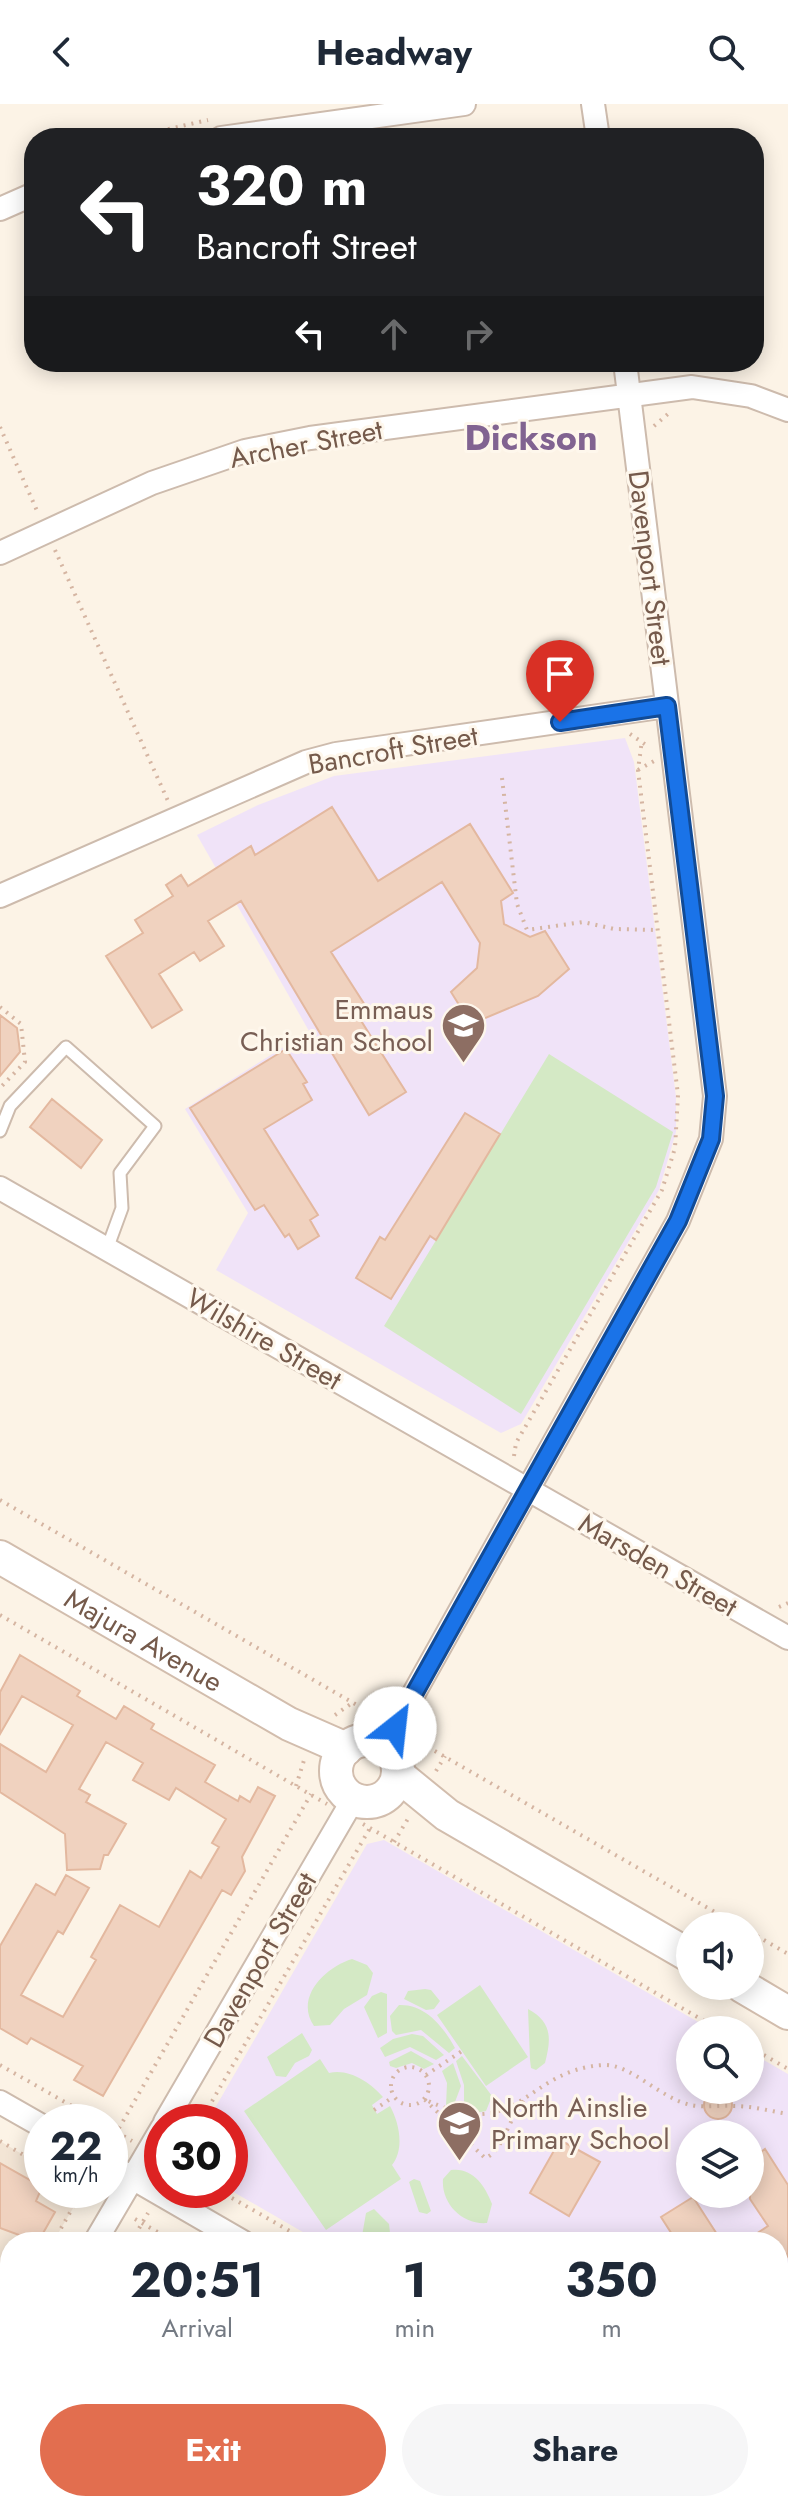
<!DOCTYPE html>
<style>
body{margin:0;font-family:Jost,sans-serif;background:#f6f6f7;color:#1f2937;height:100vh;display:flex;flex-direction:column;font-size:30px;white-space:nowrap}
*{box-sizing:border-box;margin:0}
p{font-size:26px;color:#747a83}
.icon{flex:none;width:44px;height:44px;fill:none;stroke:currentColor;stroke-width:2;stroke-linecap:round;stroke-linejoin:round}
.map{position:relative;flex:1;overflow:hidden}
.drawer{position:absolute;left:0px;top:2128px;width:788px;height:280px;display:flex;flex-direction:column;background:#fff;border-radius:32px 32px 0 0;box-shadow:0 4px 20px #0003}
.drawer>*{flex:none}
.banner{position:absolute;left:24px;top:24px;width:740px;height:244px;border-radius:32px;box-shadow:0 4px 20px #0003;background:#202124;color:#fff;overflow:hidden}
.fabs{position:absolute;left:676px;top:1808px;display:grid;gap:16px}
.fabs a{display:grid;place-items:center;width:88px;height:88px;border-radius:50%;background:#fff;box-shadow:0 4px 20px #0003;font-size:40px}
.speed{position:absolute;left:24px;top:2000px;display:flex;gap:16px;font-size:40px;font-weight:700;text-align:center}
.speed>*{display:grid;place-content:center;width:104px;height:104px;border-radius:50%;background:#fff;box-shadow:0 4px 20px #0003;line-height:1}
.speed small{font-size:20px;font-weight:400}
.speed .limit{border:12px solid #d22;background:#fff;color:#111}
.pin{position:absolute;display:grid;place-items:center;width:68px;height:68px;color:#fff;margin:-82px -34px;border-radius:50% 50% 50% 0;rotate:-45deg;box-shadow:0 0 8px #0007}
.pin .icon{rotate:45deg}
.me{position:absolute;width:88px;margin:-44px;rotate:29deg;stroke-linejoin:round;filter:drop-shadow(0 0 6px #0008)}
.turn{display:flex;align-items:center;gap:28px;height:168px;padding:0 40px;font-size:36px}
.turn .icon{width:104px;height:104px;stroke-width:2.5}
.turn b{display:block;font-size:56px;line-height:68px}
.lanes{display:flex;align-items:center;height:76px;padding:0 40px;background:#0003;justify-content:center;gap:40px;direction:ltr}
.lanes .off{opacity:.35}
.eta{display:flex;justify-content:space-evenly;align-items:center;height:136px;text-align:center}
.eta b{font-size:48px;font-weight:700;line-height:56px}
.cta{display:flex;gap:16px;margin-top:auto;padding:16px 40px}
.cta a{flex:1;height:92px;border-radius:48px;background:#e26e4f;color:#fff;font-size:32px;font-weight:700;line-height:92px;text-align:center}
.cta a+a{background:#f6f6f7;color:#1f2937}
header{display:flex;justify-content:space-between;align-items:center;height:104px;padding:0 40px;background:#fff;font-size:36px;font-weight:700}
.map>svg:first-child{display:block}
</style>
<header><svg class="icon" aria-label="back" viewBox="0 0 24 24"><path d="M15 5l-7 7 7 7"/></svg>Headway<svg class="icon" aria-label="search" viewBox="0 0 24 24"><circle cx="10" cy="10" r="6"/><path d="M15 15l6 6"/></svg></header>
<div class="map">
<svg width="788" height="2408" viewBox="0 0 788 2408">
<rect width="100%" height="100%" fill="#fcf3e6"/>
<path fill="#f3e5d5" d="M0,2037L42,2062V2086H78L79,2094L53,2138H10V2175L0,2170Z"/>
<path fill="#f0e3f8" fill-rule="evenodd" d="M625,634L634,658L676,993V1028L659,1086L521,1320L501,1329L216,1166L248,1109L185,1005L309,927L197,731L258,701L334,672Z
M384,1736L712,1926H690V1986H750V1948L788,1970V2406L774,2398H778V2138H320L230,2086V2018H207L367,1740ZM690,2030H750V2090H690Z"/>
<path fill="#d4e9c5" d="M549,950L673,1028L656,1083L521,1310L384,1222Z
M352,1855L367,1861L373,1869L367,1891L344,1905L330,1921L314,1922C294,1893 326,1863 352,1855Z
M480,1881L528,1953L486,1982L437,1911Z
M425,1885L431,1886L440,1897L434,1905L426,1906L404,1895L408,1887Z
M381,1888L387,1890V1929L378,1934L364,1903L372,1892Z
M399,1901C425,1900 443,1922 455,1944L449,1949L421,1926L396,1931L392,1927L390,1912Z
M528,1905C553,1918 551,1936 545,1959L536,1966L531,1964L530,1956Z
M302,1929L312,1946L309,1952L295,1959L286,1973L276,1972L267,1953Z
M412,1930L423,1932L444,1951L436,1956L410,1943L385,1953L380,1944L393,1935Z
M411,1947L434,1960L424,1965L412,1959L396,1964L390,1962L389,1958Z
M462,1952L492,1992L486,2007L471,2010L464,2006V1981L456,1957Z
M320,1955L329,1969C349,1964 371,1979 383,1993L372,2001L377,2010L390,2002C399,2018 405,2045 392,2061L401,2075L326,2126L244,2007Z
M453,1959L461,1982L452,2006L446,2002L447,1979L442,1967Z
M451,2066C472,2063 485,2081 492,2100L487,2119C462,2121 441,2099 443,2075Z
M414,2075L420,2077L431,2107L427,2110L419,2108L409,2078Z
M374,2105L389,2120L391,2138H366L362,2132L366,2109Z
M788,2165V2241L778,2247V2172Z"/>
<path fill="#f0d2bf" stroke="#e3b89f" stroke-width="2" d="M332,703L378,777L470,720L513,789L501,797L504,820L530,833L545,827L569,865L538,892L471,920L451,888L477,864L480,839L442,778L331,848L370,909L360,915L406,988L369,1011L241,797L208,817L224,842L200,857L194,848L159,870L182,906L152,924L106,852L143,829L135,816L173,792L166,781L181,771L188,782L251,742L255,751Z
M0,911L17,924L20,948L0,972Z
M286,945L307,978L303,980L312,996L264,1025L318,1111L310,1116L319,1132L298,1145L289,1130L285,1133L264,1101L255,1106L190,1004Z
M52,995L102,1036L81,1064L30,1023Z
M465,1009L500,1030L436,1136L430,1132L391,1195L356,1174L380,1133L385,1136Z
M20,1551L80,1587L77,1592L116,1615L124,1602L154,1620L151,1625L215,1661L205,1678L238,1697L240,1692L250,1698L258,1683L275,1692L242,1753L245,1767L231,1791L222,1786L103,1992L74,1976L83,1962L31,1934L27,1940L0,1924V1842L36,1780L55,1791L66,1771L89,1784L63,1830L58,1827L21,1891L63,1913L96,1856L91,1853L120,1801L159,1823L190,1767L201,1774L219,1743L212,1739L226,1715L176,1684L169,1696L133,1676L143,1659L106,1638L79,1685L90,1691L86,1698L126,1720L108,1751H104L100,1765L67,1766L65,1730L0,1688V1640L46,1668L73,1621L22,1592L0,1630V1588Z
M704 2001a14 14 0 1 1 28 0a14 14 0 1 1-28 0Z
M560,2036L600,2058L569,2112L530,2089Z
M765,2045L788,2081V2153L778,2138H744L768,2122L750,2095V2055Z
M0,2059L42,2083L36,2097L55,2108L38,2138L0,2124Z
M693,2093L722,2138H677L661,2113Z"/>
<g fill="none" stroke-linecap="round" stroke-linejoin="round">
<defs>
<path id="service" d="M0,1027L10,1002L66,943L155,1022L120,1069L122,1104L107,1145"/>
<path id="minor" d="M593,0L598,34
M221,34L464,0
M0,105L34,90
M0,449L152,379L245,347L310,334L692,283L751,292L788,306
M0,792L306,658L336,650L667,602
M0,1084L788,1534
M385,1641L678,1117L711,1035L715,992L625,258
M0,1998L42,2022
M165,2018L354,1694
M110,2061L243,2138
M95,2138L162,2024
M0,2305L10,2287
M694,2398L711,2408
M619,2408L625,2398"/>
<g id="secondary">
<path id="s1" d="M0,1453L289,1620L346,1645"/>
<circle cx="367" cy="1667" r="31"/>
<path d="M398,1671L447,1711L690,1852"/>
<path d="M742,1882L788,1909"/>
</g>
</defs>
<use href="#service" stroke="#cdbbad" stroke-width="15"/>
<use href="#minor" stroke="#cdbbad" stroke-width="26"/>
<use href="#secondary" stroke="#d2bdad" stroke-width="36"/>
<path stroke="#d5b5a2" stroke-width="4" stroke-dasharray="2 6" stroke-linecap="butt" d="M129,34L208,16
M654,322L668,310
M0,323L38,409
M55,446L168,697
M630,630L649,643
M638,666L654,657
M502,674L517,800L527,826L583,818L614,825L658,826
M0,903L21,920L25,958L0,984
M514,1352L516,1339L662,1086L675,1044L678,991L638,666L642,636
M0,1396L376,1612
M779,1503L788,1499
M0,1511L327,1700
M335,1611L352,1599
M414,1635L739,1822
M436,1667L445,1652
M296,1682L305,1653
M363,1720L720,1926
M394,1738L409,1713
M750,1828L788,1850
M750,1943L788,1965
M0,1961L100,2018
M391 1982a19 19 0 1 1 38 0a19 19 0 1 1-38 0Z
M426,1971L462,1947
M524,1997C508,2014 504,2047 485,2054L424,1995C520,2042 524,1965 604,1961C631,1960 661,1995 691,2001C705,2004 720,2001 734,2002C752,2002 770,2007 788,2010
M374,2006L393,1993
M200,2018L370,1724
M110,2024L132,2037
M0,2037L42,2062
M111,2038L311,1690
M84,2086L96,2093
M218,2086L309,2138
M135,2115L175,2138
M53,2138L83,2086
M131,2138L148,2109
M0,2231L10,2213
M778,2328L788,2330
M0,2378L10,2350
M751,2398L769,2408
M573,2408L579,2398
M651,2408L657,2398"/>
<use href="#service" stroke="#fff" stroke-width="11"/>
<use href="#minor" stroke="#fff" stroke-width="22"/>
<use href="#secondary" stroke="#fff" stroke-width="32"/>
</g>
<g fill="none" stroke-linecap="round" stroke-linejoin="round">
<defs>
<path id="route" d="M395,1624L678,1117L711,1035L715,992L667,602L560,618"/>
</defs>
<use href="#route" stroke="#114b97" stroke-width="20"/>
<use href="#route" stroke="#1a73e8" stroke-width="14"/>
</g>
<defs>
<symbol id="school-pin" viewBox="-11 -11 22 30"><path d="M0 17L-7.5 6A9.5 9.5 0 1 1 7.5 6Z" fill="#8d6e63" stroke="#fef7ec"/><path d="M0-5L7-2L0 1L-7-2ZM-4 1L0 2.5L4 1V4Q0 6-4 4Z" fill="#fff"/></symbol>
</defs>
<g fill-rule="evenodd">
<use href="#school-pin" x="438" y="896" width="51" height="69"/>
<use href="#school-pin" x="434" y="1994" width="51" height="69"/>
</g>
<g text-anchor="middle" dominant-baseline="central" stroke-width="6" stroke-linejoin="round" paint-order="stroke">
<g font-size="28" fill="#755a4b" stroke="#fef7ec">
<text transform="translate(306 340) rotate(-11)">Archer Street</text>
<text transform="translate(650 464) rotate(83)">Davenport Street</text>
<text transform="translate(393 646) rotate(-10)">Bancroft Street</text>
<text transform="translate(264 1235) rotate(30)">Wilshire Street</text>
<text transform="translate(658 1461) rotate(30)">Marsden Street</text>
<text stroke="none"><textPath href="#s1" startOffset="166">Majura Avenue</textPath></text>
<text transform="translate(260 1856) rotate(-60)">Davenport Street</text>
</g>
<g font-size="28" fill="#785e54" stroke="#fef7ec" text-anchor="end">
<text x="433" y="905">Emmaus<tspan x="433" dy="32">Christian School</tspan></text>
<text x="491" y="2003" text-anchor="start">North Ainslie<tspan x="491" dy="32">Primary School</tspan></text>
</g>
<g font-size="36" font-weight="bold" fill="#816391" stroke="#fef7ec">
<text x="531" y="333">Dickson</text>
</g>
</g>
</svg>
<div class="fabs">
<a><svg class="icon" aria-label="sound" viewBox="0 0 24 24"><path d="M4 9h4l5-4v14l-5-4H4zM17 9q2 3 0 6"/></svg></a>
<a><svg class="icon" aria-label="search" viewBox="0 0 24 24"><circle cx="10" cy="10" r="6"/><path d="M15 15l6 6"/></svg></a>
<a><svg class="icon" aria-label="layers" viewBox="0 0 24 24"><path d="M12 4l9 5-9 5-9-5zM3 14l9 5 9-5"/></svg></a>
</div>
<div class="speed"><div>22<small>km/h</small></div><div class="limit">30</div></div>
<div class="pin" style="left:560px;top:618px;background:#d93025"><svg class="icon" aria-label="arrive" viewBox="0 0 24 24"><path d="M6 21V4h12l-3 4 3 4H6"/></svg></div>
<svg class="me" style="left:395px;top:1624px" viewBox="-20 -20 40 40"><circle r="19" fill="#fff"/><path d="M0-13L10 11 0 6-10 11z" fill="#1a73e8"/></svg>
<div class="banner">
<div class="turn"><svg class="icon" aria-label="left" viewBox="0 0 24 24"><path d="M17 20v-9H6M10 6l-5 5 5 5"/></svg><div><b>320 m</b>Bancroft Street</div></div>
<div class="lanes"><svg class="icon" aria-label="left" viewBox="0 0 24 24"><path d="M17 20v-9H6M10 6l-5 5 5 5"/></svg><svg class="icon off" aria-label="ahead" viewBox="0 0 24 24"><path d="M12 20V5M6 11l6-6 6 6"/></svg><svg class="icon off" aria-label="right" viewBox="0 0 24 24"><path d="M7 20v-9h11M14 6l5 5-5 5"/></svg></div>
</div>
<section class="drawer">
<div class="eta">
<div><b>20:51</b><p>Arrival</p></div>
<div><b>1</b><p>min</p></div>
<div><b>350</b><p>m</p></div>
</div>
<div class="cta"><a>Exit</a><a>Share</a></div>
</section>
</div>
